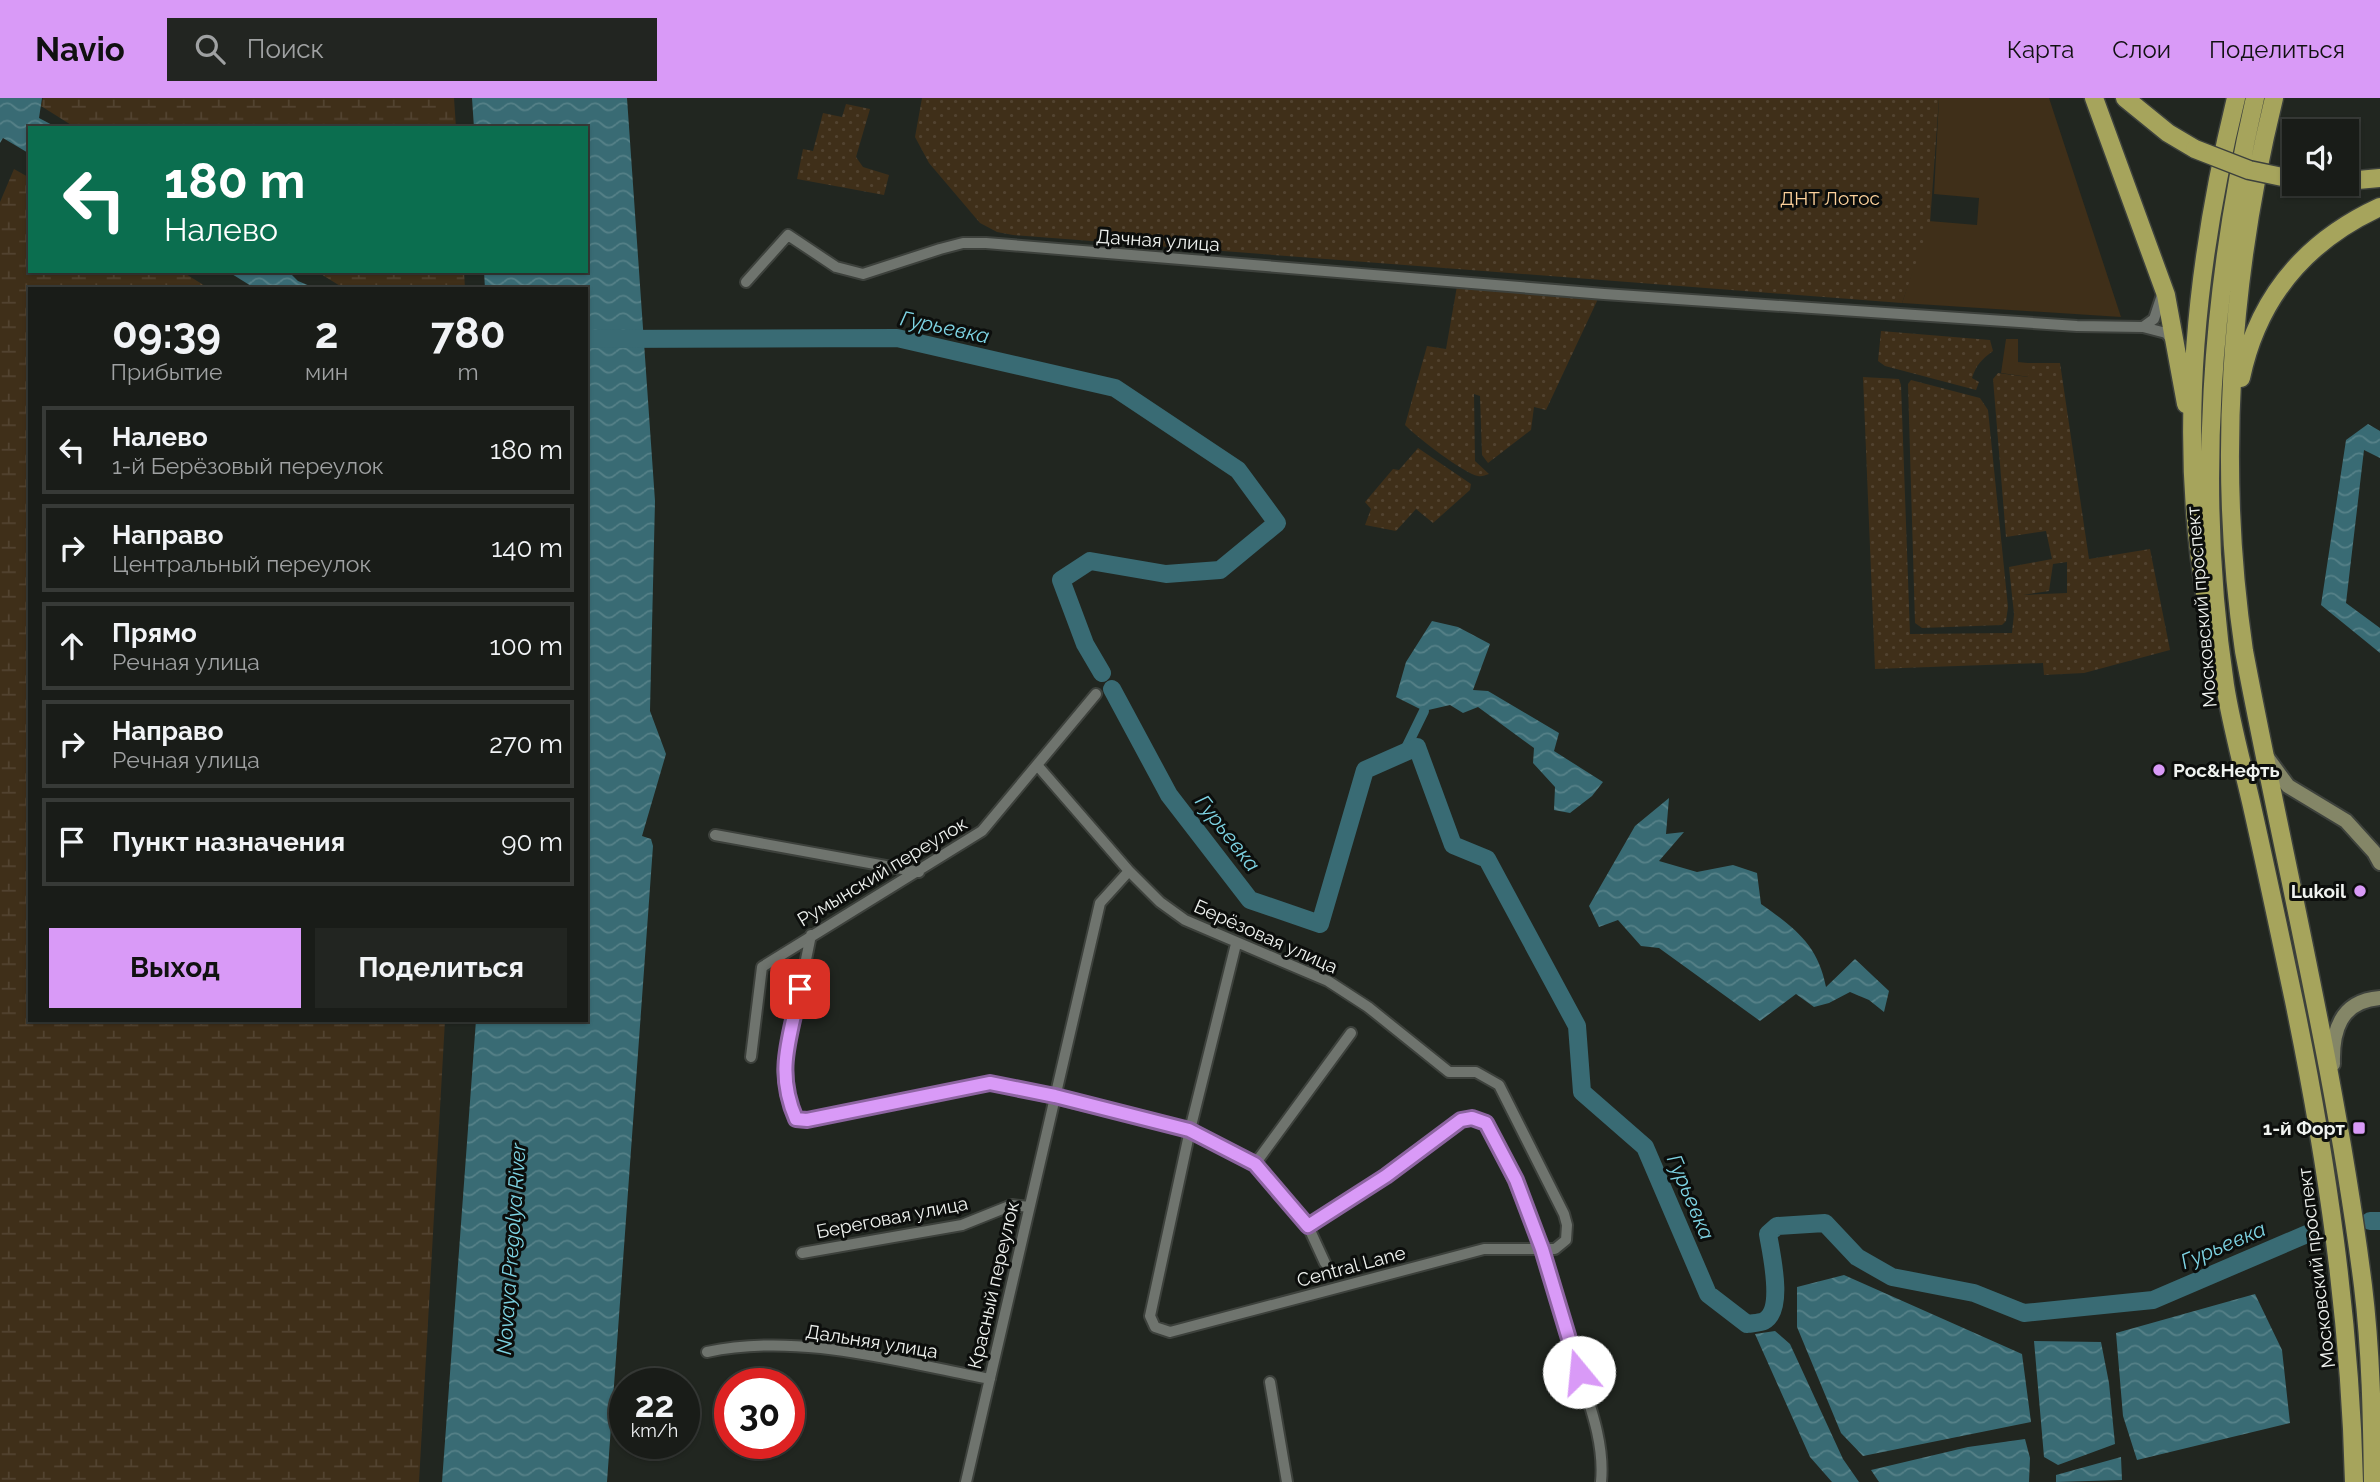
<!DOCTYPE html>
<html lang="ru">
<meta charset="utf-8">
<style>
body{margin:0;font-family:Raleway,sans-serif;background:#222521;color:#f1f3f6;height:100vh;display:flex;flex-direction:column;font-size:26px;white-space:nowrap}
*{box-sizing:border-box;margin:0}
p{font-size:23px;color:#9fa1a2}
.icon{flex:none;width:38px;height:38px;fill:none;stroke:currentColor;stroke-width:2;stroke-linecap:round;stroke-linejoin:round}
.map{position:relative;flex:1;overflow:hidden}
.drawer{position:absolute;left:28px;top:189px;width:560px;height:735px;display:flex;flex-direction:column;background:#191c18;border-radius:0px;box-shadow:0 2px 5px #0004,0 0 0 2px #373a37}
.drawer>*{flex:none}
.top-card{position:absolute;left:28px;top:28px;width:560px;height:147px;border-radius:0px;box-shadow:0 2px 5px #0004,0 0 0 2px #373a37;background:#0b6e4f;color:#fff;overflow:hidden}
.buttons{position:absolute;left:2282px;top:21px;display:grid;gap:14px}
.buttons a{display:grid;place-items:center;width:77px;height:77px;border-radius:0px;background:#191c18;box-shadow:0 2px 5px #0004,0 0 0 2px #373a37;font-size:35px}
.speed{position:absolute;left:609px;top:1270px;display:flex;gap:14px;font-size:35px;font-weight:700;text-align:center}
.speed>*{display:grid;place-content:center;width:91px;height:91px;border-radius:50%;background:#191c18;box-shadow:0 2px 5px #0004,0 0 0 2px #373a37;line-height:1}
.speed small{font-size:18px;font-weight:400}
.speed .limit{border:10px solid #d22;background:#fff;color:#111}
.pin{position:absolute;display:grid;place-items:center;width:60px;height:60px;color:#fff;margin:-30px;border-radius:14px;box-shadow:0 4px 10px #0006}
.me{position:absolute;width:77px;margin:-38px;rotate:343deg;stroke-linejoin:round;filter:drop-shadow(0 0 5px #0008)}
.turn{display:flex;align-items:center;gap:24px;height:147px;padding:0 21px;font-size:32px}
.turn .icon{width:91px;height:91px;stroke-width:2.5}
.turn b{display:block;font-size:49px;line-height:60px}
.eta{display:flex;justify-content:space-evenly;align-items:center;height:119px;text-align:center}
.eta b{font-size:42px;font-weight:700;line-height:49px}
.action{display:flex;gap:14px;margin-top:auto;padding:14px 21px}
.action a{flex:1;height:80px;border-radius:0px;background:#d99af7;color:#111;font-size:28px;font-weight:700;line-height:80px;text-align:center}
.action a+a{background:#222521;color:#f1f3f6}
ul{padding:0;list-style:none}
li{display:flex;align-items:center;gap:21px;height:88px;margin:0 14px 10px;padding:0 7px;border:4px solid #373a37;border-radius:0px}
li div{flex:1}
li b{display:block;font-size:26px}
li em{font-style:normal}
header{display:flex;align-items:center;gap:42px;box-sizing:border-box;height:98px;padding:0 35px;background:#d99af7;color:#111}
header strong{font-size:33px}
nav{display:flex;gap:38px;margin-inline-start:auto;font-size:24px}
.search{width:490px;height:63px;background:#222521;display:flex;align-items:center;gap:18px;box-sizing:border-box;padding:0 24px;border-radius:0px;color:#9fa1a2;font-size:26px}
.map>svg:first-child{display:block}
</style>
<header>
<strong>Navio</strong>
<div class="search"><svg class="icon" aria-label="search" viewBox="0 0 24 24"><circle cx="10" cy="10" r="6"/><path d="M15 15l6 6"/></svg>Поиск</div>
<nav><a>Карта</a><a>Слои</a><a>Поделиться</a></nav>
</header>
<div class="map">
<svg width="2380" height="1384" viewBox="0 0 2380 1384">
<defs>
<pattern id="wetland-marsh" width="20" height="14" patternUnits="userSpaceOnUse" patternTransform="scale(1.75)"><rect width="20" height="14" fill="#3f2f19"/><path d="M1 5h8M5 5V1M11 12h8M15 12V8" fill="none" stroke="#524330"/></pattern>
<pattern id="park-dots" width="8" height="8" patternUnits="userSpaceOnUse" patternTransform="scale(1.75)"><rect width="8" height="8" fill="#3f2f19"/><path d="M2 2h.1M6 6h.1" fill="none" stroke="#524330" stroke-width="1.8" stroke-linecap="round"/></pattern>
<pattern id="water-waves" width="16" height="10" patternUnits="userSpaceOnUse" patternTransform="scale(1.75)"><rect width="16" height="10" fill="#396b74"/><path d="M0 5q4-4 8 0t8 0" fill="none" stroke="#568188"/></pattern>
</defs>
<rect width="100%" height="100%" fill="#212620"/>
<path fill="#3f2f19" d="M1939,0H2049L2121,219L1902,205L1929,123L1977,127L1979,100L1934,96Z
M2006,241H2018V264L2028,265L2029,279L2001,275Z"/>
<path fill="url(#wetland-marsh)" d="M43,0H454L456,30H76L41,8Z
M14,71L30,80V173H181L210,191H30V922H445L419,1384H0V104Z
M316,173H464L465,191H345Z"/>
<path fill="url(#park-dots)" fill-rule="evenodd" d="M922,0H1939L1930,125L1902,205L1013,137L997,134L980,125L929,65L915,39Z
M846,6L870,11L856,59L863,69L889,77L884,97L797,81L803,51L813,53L823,15L842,19Z
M1457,188L1596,199L1597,203L1546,312L1534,309L1531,332L1488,365L1482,357L1480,298L1474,296L1475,363L1489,376C1485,377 1482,379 1478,378C1465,376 1415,338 1405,327L1427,248L1446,251Z
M1881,233L1990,242L1993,253C1982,261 1976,267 1972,280L1979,284L1976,292L1885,268L1878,263Z
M2028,265H2060L2089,461L2150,451L2170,552L2084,575L2044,577L2043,565L1875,571L1863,279L1899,281L1901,287L1910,536L2012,535L2014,516L2009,469L2052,461L2046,433L2006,439L1993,281L1998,275L2028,279ZM2067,464V495L2023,497L2049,493L2053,466Z
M1911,282L1980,300L1988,312L2008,509L2006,523L2002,527L1922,530L1915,525L1908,286Z
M1418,350L1471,386L1470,392L1433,425L1416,411L1396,433L1365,427L1371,411L1365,404L1393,371L1399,372Z"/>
<path fill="url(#water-waves)" d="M0,0H42L39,20L58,30H30V56L3,40L0,45Z
M472,0H627L655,403L650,613L666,656L642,738L651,741L653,748L607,1384H442L476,922H586V191H485L484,173H586V30H474Z
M227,173H288L298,183L317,191H256Z
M2368,326L2380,333V360L2364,352L2346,505L2380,530V555L2321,507L2346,342Z
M1432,523L1458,529L1490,546L1473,592L1488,593L1559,635L1554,653L1603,684L1592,698L1570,715L1554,712L1555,689L1533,665L1534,650L1478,609L1463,615L1450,607L1424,613L1396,599L1406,564Z
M1669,700L1666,736L1684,734L1659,763L1697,774L1733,767L1757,775L1761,806C1795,830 1818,847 1826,889L1855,861L1889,893L1884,914L1869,902L1850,894L1829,905L1814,909L1796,896L1760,923L1659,850L1641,848L1618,822L1599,829L1589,808L1635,728Z
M1844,1177L2022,1256L2031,1324L1863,1358L1841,1335L1797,1229V1189Z
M2255,1196L2282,1252L2290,1325L2137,1362L2123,1318L2116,1235Z
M1775,1233L1790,1246L1843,1361L1859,1384H1832L1810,1359L1755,1236Z
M2034,1243L2101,1244L2109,1285L2115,1346L2058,1367L2044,1359Z
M2025,1341L2030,1360L2029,1384H1879L1871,1372L1968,1349Z
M2121,1359L2122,1382L2056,1384V1377Z"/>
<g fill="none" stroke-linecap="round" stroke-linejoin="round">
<path stroke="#396b74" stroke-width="10" d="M1403,656L1424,613"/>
<path stroke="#396b74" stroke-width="18" d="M586,241L897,240L1115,290L1238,372L1277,425L1220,472L1166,476L1090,463L1061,482L1085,546L1102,575
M1112,591L1169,697L1250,802L1320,826L1365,672L1417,649L1453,747L1487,761L1577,928L1582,994L1645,1049L1708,1196L1747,1226C1752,1225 1760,1225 1764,1223C1785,1212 1771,1155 1768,1136L1777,1128L1825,1125L1857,1159L1892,1179L1974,1195L2024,1215L2153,1202L2307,1136
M2370,1123H2380"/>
<defs>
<path id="minor" d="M746,184L788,137L836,169L863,176L940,151L963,145H986L1604,196L2077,228L2143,229
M2162,197L2154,221L2143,229L2166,235L2173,244
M1037,667L1129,773L1160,804L1185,822L1328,883L1368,909L1449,974H1476L1499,987L1564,1116L1567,1127L1566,1142L1555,1151H1484L1170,1234L1155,1229L1150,1218L1190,1032L1236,846
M715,737L919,774
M811,837L783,974L787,999L796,1021L807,1022L990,985L1190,1032L1255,1066L1308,1128L1325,1165
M751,959L762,869L982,733L1096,596
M1255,1066L1351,935
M1308,1128L1386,1078L1461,1022L1472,1020L1486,1025C1528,1104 1551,1179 1576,1264C1588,1303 1605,1343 1601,1384
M802,1155L962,1127L1012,1107L1029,1109
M707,1254C799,1234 898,1264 990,1281
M1270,1284L1287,1384
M966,1384L1100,805L1129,773"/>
<path id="secondary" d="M2266,658L2288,688L2346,723L2374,754L2380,765
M2333,966C2332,933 2340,903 2380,900"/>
<path id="trunk" d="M2094,0L2166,197L2186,306
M2125,0L2168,35L2195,51
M2255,0C2211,190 2196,393 2225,587C2231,626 2242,665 2251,704C2266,770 2280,837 2294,903C2327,1063 2350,1221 2354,1384
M2274,0C2230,179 2217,370 2244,553C2284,764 2336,974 2363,1188C2371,1253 2372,1319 2373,1384
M2347,83L2380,80
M2241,280C2258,199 2306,143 2380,109
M2207,507C2177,341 2196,163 2236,0"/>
</defs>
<use href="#minor" stroke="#3d413c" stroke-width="14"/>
<use href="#secondary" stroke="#3d413c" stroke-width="18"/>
<use href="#trunk" stroke="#3d413c" stroke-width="21"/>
<use href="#minor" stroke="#6f746e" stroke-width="10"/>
<use href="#secondary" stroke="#848667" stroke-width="14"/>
<use href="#trunk" stroke="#a6a45c" stroke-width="18"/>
<defs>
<path id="trunk-bridge" d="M2195,51L2249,72L2287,80"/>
</defs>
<use href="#trunk-bridge" stroke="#3d413c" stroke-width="21" stroke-linecap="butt"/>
<use href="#trunk-bridge" stroke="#a6a45c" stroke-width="18"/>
</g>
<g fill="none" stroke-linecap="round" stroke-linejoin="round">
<defs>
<path id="route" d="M800,891C790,940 775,973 796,1021L807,1022L990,985L1055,998L1189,1032L1255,1066L1308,1128L1386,1078L1461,1022L1472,1020L1486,1025L1516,1082L1542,1151L1579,1274"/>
</defs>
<use href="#route" stroke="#8d64a1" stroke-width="18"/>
<use href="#route" stroke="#d99af7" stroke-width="12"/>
</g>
<g fill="#d99af7" stroke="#0c0e0c" stroke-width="2.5">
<circle cx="2159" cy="672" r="7"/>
<circle cx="2360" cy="793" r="7"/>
<rect x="2352" y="1023" width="14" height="14" rx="3.5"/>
</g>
<g text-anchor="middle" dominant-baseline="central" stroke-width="6" stroke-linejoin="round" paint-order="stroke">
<g font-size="19" fill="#fdd19b" stroke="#0c0e0c">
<text x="1830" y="100">ДНТ Лотос</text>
</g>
<g font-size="19" fill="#eff2ef" stroke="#0c0e0c">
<text transform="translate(1158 142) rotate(4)">Дачная улица</text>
<text transform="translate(2201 509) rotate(-95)">Московский проспект</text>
<text transform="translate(882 773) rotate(-31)">Румынский переулок</text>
<text transform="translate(1266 838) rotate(24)">Берёзовая улица</text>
<text transform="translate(892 1119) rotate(-11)">Береговая улица</text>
<text transform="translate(1351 1168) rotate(-15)">Central Lane</text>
<text transform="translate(2316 1170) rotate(-97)">Московский проспект</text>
<text transform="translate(993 1187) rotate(-77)">Красный переулок</text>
<text transform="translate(872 1243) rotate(9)">Дальняя улица</text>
</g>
<g font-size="19" font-weight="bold" fill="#eff2ef" stroke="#0c0e0c" text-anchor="end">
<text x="2173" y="672" text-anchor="start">Рос&amp;Нефть</text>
<text x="2346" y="793">Lukoil</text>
<text x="2345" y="1030">1-й Форт</text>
</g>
<g font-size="21" font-style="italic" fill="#7ed4e4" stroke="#0c0e0c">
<text transform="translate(945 229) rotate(12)">Гурьевка</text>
<text transform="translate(1228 735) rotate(52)">Гурьевка</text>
<text transform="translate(1691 1099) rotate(67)">Гурьевка</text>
<text transform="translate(2223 1147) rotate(-23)">Гурьевка</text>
<text transform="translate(511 1151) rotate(-86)">Novaya Pregolya River</text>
</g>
</g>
</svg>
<div class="buttons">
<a><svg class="icon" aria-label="sound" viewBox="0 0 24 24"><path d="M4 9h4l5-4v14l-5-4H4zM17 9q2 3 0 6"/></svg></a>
</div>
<div class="speed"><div>22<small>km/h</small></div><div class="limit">30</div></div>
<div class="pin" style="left:800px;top:891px;background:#d93025"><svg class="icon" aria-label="arrive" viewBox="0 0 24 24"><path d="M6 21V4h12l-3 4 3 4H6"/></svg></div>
<svg class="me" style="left:1579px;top:1274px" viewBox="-20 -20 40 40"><circle r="19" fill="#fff"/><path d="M0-13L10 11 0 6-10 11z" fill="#d99af7"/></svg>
<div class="top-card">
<div class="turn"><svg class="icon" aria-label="left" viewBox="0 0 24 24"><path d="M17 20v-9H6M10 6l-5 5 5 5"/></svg><div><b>180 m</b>Налево</div></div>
</div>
<section class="drawer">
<div class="eta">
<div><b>09:39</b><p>Прибытие</p></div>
<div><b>2</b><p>мин</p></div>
<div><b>780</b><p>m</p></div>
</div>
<ul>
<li><svg class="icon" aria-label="left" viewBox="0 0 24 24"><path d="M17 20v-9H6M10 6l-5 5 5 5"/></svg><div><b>Налево</b><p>1-й Берёзовый переулок</p></div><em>180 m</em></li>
<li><svg class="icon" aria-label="right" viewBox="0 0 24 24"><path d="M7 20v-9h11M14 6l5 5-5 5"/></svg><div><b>Направо</b><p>Центральный переулок</p></div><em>140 m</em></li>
<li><svg class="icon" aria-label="ahead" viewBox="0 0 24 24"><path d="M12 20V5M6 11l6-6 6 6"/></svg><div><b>Прямо</b><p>Речная улица</p></div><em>100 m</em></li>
<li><svg class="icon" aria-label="right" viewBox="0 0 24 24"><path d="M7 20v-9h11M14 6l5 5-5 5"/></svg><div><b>Направо</b><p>Речная улица</p></div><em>270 m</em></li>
<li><svg class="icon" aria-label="arrive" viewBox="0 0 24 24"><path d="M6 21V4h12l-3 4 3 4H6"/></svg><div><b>Пункт назначения</b></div><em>90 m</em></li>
</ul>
<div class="action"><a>Выход</a><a>Поделиться</a></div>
</section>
</div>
